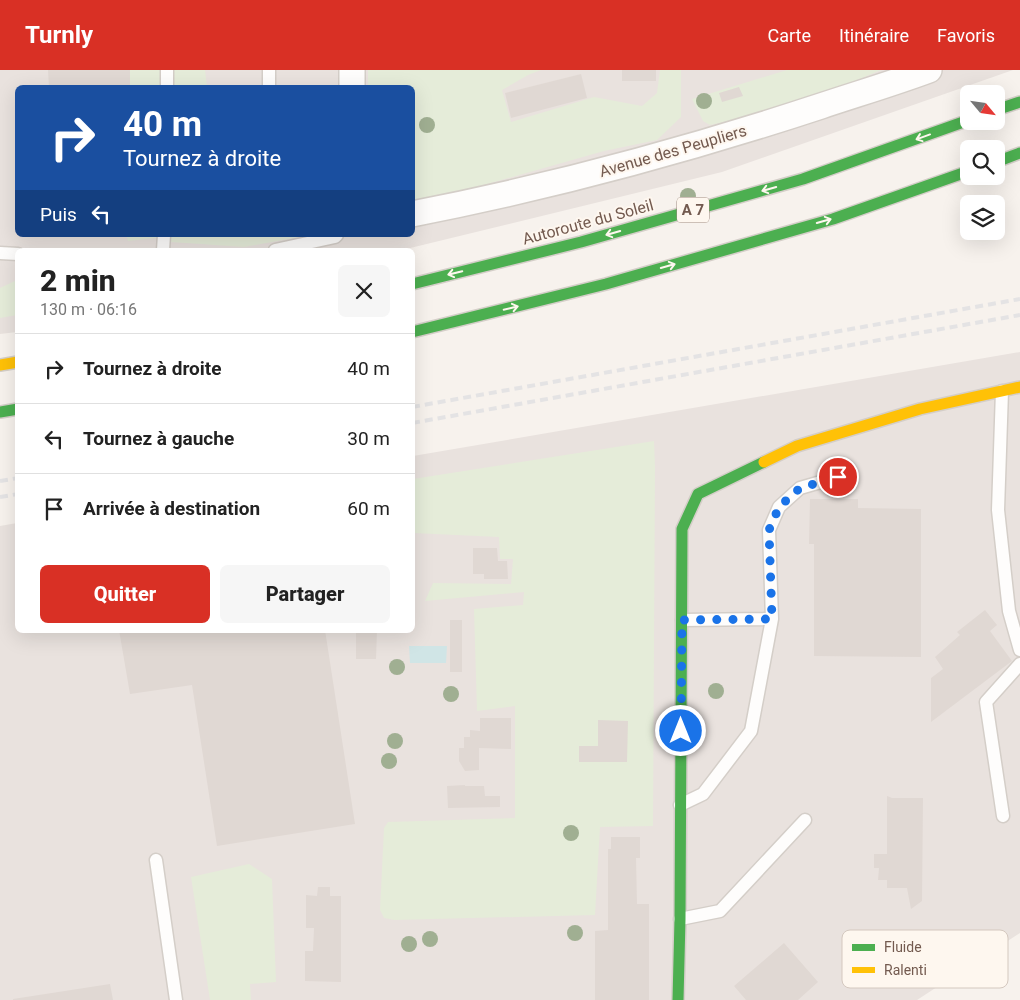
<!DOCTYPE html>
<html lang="fr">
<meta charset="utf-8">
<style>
body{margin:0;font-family:Roboto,sans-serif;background:#f6f6f6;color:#222;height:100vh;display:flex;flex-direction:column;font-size:19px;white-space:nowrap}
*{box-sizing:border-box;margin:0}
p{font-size:16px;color:#767676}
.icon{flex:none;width:28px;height:28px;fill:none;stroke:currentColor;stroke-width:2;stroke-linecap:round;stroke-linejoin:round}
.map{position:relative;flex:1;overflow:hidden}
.panel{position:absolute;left:15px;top:178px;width:400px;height:385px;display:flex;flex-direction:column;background:#fff;border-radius:8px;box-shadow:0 5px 20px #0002}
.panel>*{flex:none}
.banner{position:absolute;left:15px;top:15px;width:400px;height:152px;border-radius:8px;box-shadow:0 5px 20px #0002;background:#1a4fa0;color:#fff;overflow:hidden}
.needle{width:32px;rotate:119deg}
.controls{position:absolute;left:960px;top:15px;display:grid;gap:10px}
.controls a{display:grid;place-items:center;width:45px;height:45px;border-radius:8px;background:#fff;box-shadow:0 5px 20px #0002;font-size:25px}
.pin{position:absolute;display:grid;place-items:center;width:42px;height:42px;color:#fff;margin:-21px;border:2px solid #fff;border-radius:50%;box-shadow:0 1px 5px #0007}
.me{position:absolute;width:55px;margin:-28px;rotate:0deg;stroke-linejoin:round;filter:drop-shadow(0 0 4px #0008)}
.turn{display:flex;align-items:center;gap:18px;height:105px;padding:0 25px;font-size:22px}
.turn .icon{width:65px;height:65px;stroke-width:2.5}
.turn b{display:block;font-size:35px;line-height:42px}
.then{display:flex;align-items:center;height:48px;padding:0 25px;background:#0003;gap:10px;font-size:19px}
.round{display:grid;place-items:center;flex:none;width:52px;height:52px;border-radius:8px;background:#f6f6f6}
.head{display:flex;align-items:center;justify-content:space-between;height:85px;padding:0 25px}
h1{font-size:30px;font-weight:800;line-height:38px}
.cta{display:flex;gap:10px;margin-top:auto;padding:10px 25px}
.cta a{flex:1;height:58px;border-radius:8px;background:#d93025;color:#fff;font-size:20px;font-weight:800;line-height:58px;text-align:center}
.cta a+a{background:#f6f6f6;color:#222}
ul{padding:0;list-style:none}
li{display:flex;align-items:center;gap:15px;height:70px;padding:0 25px;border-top:1px solid #e0e0e0}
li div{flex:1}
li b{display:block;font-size:19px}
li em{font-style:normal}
header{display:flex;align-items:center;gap:30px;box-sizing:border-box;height:70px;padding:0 25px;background:#d93025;color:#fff}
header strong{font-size:24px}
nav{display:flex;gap:28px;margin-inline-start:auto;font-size:18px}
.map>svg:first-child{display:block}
</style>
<header>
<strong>Turnly</strong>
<nav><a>Carte</a><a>Itinéraire</a><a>Favoris</a></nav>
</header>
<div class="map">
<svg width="1020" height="930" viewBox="0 0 1020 930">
<rect width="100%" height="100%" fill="#f7f2ed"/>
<path fill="#e9e2de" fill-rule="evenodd" d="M0,0H1013L722,102L402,180H18L17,262L0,264ZM18,18H412V165H18Z
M1020,282V863L917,930H0V456L17,453L18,560H412L413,386Z"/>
<path fill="#e5ecd9" d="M130,0H205L207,17H130Z
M368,0H541L528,5L502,20L511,52L594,27L642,36L657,23L660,0H681V47L657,70L604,81L459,122L413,130L412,18H368Z
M787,0H881L836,19L730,51L710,55L703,51L692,29Z
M126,165H310L244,177L171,172L155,168L128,171Z
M17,210V245L0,248V218Z
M654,371L655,397L653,756L600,757L595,845L394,850L384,848L380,840L384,758L388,752L515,748V636L477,641L474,539L523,535L524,522L425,531L433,513L511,514L513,489H500L499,467L413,463V409Z
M249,794L272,809L276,912L250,914L251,930H210L191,807Z"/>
<path fill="#d0e5e6" d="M409,576H447L446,593H410Z"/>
<path fill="#e0d8d3" d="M48,0H130V18H49Z
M622,0H656V11H622Z
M581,4L587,28L511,48L505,23Z
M739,17L743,26L722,32L719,23Z
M810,429H858V438L921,439V587L814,586V474H809Z
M473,478H497L498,491H507L508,509H484V504H473Z
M985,540L997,555L990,561L1012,591L931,652V608L943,599L935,587L960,565L957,562Z
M450,550H462V602H450Z
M119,560H325L355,754L217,776L192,615L130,624Z
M356,560H377L376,589H356Z
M480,648H511V679L479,678V700L465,701L459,691V678H464V667H470V660L480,661Z
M598,650L628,651L627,692H579V676H598Z
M465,715V716H484L485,726H500V737L448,738L447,716Z
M887,726L892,728H923L922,831L911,839L907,818H887V810H878L879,798H874V784H887Z
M611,767H640V788H636L637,834H649V930H595V861L608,860V779H611Z
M318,817H330V826H341V912L305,911V881H313L314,858H306V825L317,826Z
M784,873L818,912L798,930H746L734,916Z
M110,914L113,930H13V929Z"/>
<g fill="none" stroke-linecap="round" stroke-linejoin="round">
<defs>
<path id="lane" d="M269,0V18
M167,18V0
M163,180L164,165
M275,180L335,167L337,165
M0,183L18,184
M1002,321L998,440L1009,541L1020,580
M682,550L772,549L769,460L779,437L800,418L838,407
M680,735L703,724L751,661L772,549
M1003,746L986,632L1020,594
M156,790L176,930
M680,849L720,841L805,750"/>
<path id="street" d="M352,18V0
M412,144C551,117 687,80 821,36C857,24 894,13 929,0"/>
<path id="fast" d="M996,40L1020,32
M996,92L1020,83
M412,214L581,172L803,109L969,50
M412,262L606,214L833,149L969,101
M0,342L18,339
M678,930L680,849L682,459L698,424L764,392"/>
<path id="slow" d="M0,295L18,292
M764,392L797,376L920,339L1020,317"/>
</defs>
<use href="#lane" stroke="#d4cec8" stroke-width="15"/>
<use href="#street" stroke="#d4cec8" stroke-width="28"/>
<use href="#fast" stroke="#d4cec8" stroke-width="14"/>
<use href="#slow" stroke="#d4cec8" stroke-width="14"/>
<use href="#lane" stroke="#fefdfc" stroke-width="12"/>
<use href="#street" stroke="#fefdfc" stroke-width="25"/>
<use href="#fast" stroke="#4caf50" stroke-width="11"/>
<use href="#slow" stroke="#ffc107" stroke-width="11"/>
<path stroke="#e4e3e4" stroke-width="4" stroke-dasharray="8 5" stroke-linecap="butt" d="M412,337L1020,229
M412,353L1020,245
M0,411L18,408
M0,427L18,424"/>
</g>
<g fill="#a0af92">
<circle cx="704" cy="31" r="8"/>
<circle cx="427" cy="55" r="8"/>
<circle cx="688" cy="126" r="8"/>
<circle cx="397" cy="597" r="8"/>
<circle cx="716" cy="621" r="8"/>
<circle cx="451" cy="624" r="8"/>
<circle cx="395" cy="671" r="8"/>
<circle cx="389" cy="691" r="8"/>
<circle cx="571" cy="763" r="8"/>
<circle cx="575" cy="863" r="8"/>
<circle cx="430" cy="869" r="8"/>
<circle cx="409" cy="874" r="8"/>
</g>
<defs><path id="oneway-shaft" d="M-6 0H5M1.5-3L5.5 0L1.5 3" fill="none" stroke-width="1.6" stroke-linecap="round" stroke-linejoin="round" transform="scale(1.25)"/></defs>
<g stroke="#fef7ef">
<use href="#oneway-shaft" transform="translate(923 67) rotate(160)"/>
<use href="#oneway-shaft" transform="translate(769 119) rotate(164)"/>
<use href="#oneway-shaft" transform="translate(824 151) rotate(-16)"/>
<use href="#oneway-shaft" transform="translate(613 163) rotate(164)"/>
<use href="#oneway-shaft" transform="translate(668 196) rotate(-16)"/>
<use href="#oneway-shaft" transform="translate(455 203) rotate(166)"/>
<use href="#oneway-shaft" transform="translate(511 238) rotate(-14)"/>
</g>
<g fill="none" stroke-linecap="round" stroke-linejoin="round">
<path stroke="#1a73e8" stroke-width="9" stroke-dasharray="0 16.2" d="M681,661L682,550L772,549L769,460L779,437L800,418L838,407"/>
</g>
<g text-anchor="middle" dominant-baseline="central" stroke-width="4" stroke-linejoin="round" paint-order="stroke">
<rect fill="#fef7ef" stroke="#9d897f" stroke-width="1" x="677" y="127.5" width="32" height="25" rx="4"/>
<g font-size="15" font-weight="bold" fill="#735a4f">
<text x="693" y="140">A 7</text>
</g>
<g font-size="16" fill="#735a4f" stroke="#fef7ef">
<text transform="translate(673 81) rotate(-16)">Avenue des Peupliers</text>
<text transform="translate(588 152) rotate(-15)">Autoroute du Soleil</text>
</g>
</g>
<rect x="842" y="860" width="166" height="58" rx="8" fill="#fef7ef" stroke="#d4c8bf" stroke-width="1"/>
<rect x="852" y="874" width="23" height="7" fill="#4caf50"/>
<rect x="852" y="897" width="23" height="6" fill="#ffc107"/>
<g font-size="14" fill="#735a4f">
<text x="884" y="882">Fluide</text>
<text x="884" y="905">Ralenti</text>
</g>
</svg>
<div class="controls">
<a><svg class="needle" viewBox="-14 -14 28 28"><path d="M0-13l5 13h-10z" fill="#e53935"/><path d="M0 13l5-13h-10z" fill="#767676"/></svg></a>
<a><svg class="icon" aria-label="search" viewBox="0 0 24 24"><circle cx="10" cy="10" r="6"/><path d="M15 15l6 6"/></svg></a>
<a><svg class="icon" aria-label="layers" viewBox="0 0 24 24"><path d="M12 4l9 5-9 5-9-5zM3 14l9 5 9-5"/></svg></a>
</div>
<div class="pin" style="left:838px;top:407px;background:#d93025"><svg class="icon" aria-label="arrive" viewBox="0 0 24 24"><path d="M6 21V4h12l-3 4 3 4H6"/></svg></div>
<svg class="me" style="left:681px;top:661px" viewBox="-20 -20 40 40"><circle r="17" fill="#1a73e8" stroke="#fff" stroke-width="3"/><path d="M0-11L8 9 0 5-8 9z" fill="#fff"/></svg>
<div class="banner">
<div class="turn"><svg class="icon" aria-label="right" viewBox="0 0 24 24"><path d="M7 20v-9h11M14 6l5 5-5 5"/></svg><div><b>40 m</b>Tournez à droite</div></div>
<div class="then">Puis<svg class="icon" aria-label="left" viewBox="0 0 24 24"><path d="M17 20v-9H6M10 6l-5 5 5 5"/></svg></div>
</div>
<section class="panel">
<div class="head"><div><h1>2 min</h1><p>130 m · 06:16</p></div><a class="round"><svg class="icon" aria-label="close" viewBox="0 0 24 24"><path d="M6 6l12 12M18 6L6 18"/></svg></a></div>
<ul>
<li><svg class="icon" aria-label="right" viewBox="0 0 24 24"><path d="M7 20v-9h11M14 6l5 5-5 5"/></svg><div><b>Tournez à droite</b></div><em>40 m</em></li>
<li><svg class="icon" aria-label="left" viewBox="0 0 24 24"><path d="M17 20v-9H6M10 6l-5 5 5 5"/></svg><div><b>Tournez à gauche</b></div><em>30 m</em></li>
<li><svg class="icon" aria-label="arrive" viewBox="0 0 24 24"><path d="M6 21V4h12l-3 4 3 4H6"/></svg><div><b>Arrivée à destination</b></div><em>60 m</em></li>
</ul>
<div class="cta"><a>Quitter</a><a>Partager</a></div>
</section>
</div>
